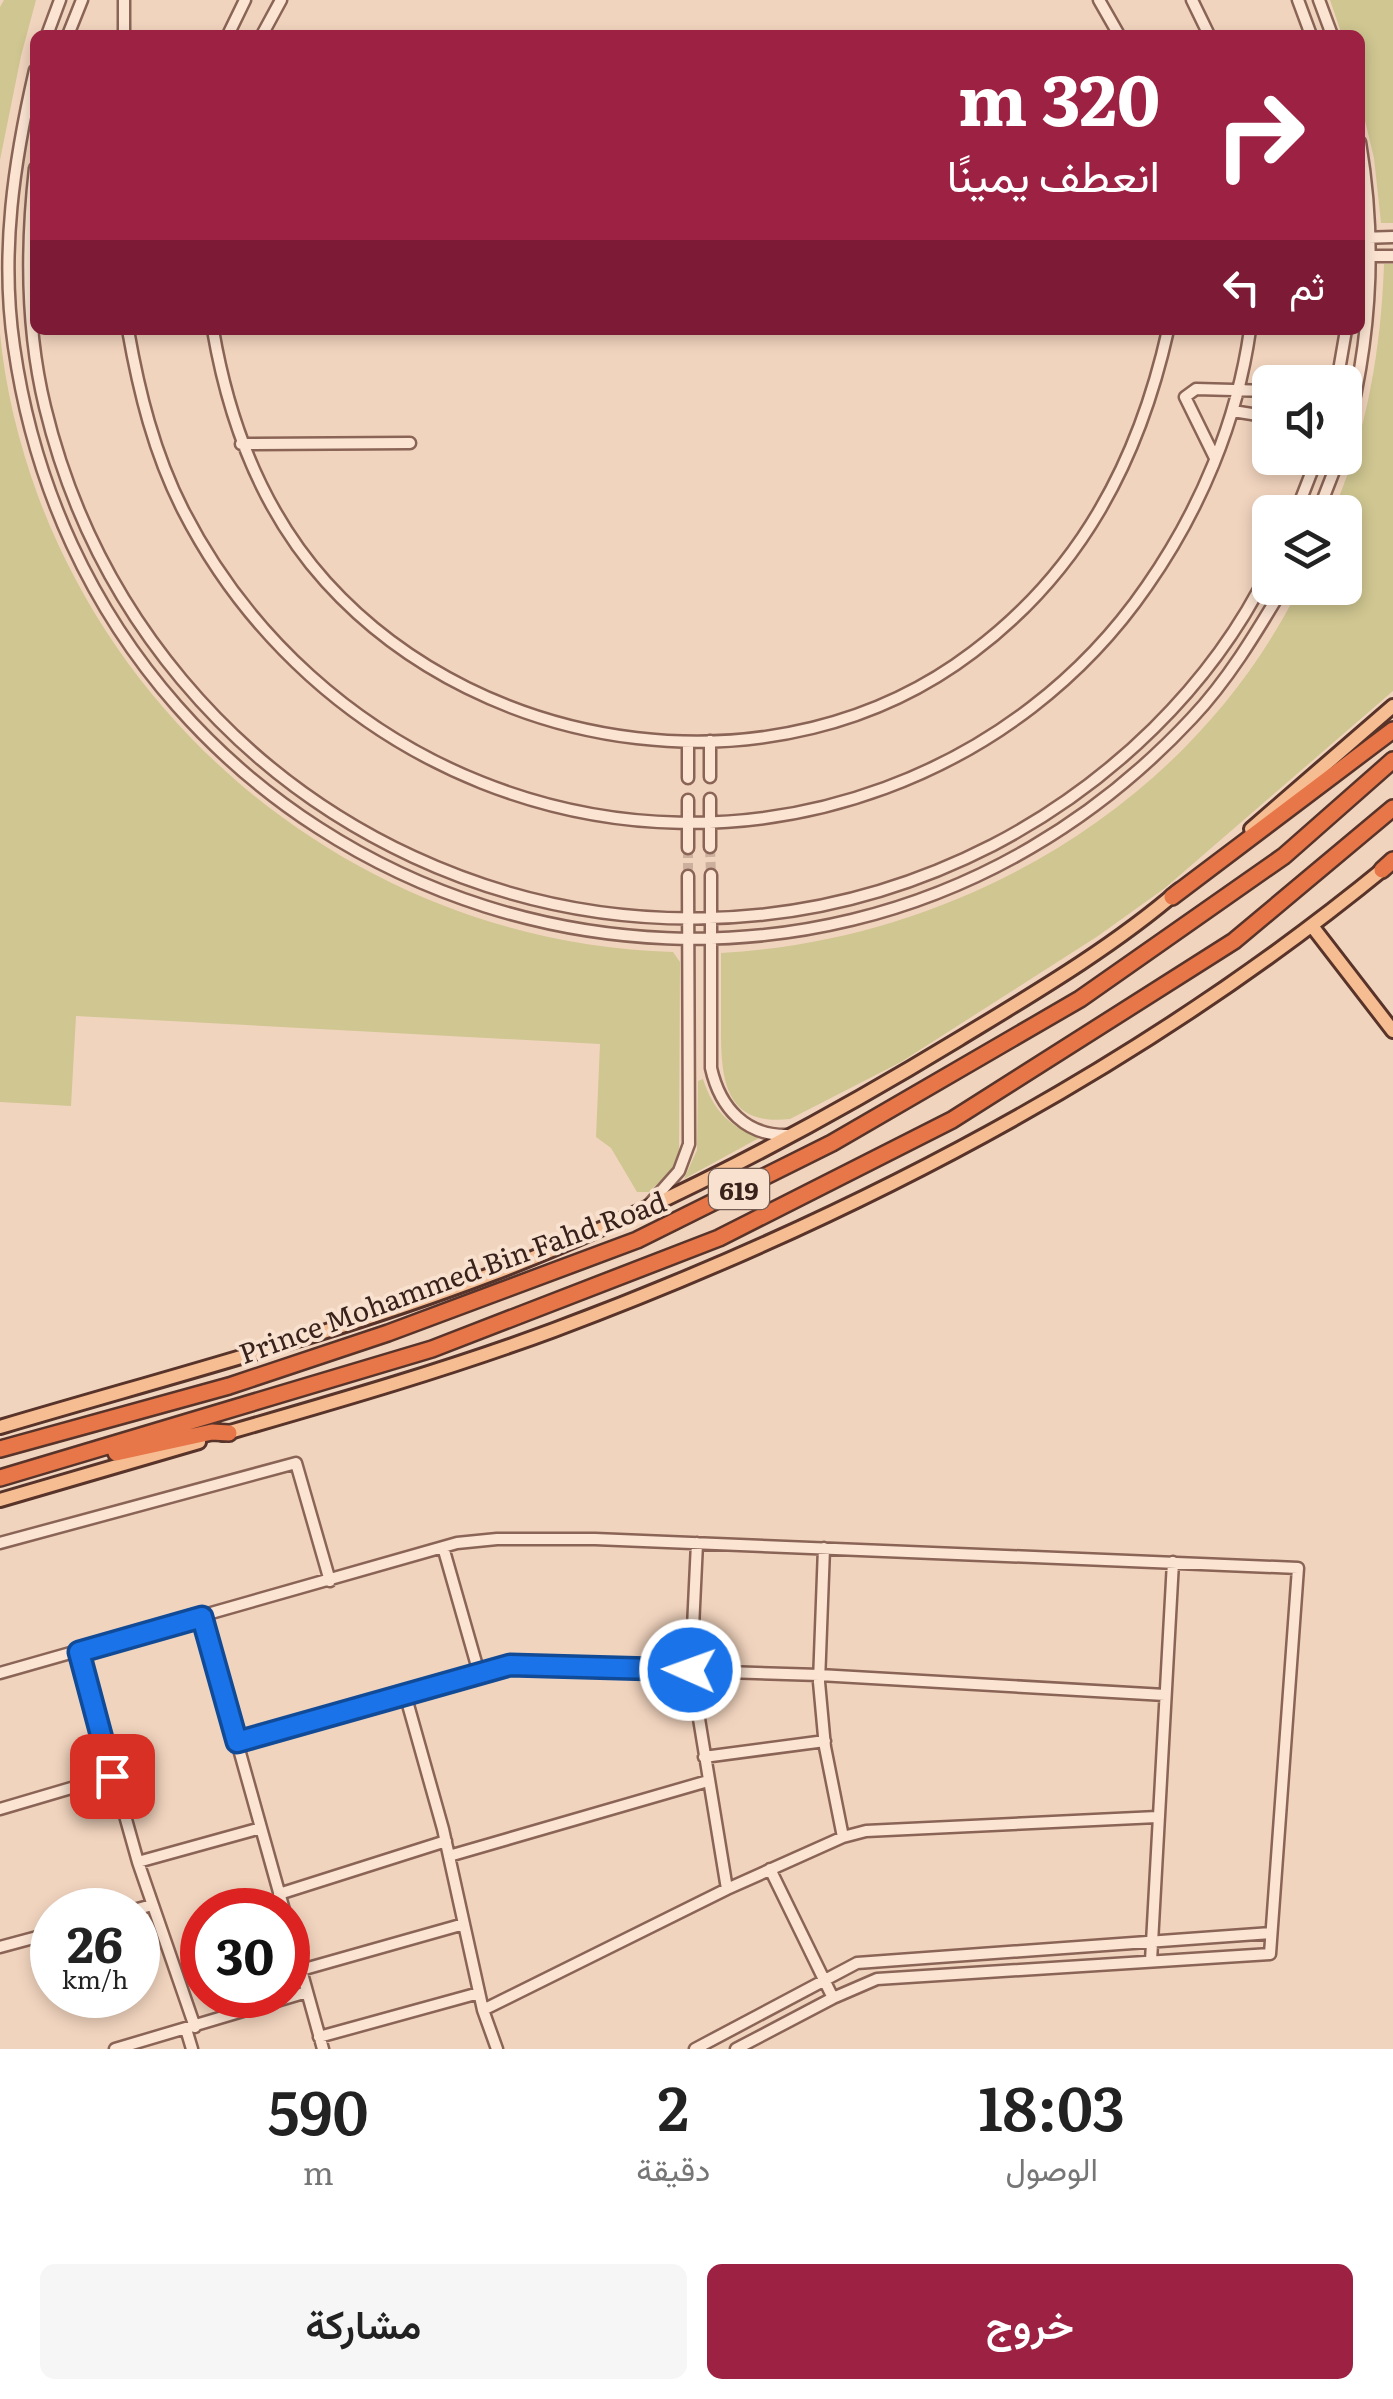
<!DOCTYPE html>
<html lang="ar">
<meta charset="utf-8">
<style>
body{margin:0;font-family:Literata,Vazirmatn,serif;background:#f6f6f6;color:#222;direction:rtl;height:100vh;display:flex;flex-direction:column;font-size:38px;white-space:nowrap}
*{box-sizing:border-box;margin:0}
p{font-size:32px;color:#767676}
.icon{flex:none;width:55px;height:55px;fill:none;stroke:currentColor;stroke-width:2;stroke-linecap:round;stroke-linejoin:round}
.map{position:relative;height:2049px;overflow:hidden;direction:ltr}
.sheet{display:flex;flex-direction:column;background:#fff;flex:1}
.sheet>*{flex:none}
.banner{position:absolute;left:30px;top:30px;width:1335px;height:305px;border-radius:15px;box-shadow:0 5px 15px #0003;direction:rtl;background:#9d2143;color:#fff;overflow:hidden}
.buttons{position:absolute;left:1252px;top:365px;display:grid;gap:20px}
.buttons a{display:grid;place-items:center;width:110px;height:110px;border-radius:15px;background:#fff;box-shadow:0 5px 15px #0003;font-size:50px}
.speed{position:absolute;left:30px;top:1888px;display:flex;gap:20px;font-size:50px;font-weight:700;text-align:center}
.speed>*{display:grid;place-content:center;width:130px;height:130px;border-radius:50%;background:#fff;box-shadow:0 5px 15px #0003;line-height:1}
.speed small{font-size:25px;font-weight:400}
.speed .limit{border:15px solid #d22;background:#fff;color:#111}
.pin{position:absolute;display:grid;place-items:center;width:85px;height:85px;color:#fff;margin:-42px;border-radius:20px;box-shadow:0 5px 15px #0006}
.me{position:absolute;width:110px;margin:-55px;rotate:272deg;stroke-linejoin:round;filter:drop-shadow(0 0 8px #0008)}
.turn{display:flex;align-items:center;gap:35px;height:210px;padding:0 40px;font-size:45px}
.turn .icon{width:130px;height:130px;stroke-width:2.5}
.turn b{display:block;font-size:70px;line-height:85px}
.then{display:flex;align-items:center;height:95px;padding:0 40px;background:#0003;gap:20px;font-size:38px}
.eta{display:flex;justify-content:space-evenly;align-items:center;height:170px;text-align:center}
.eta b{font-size:60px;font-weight:600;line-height:70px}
.cta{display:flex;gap:20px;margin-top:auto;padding:20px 40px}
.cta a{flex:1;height:115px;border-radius:15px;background:#9d2143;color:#fff;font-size:40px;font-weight:600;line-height:115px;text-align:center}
.cta a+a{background:#f6f6f6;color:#222}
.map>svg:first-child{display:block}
</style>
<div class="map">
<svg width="1393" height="2049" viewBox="0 0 1393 2049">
<rect width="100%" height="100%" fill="#f1d4be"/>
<path fill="#cfc691" d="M4,0H36L21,56L0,160V7Z
M1330,0H1393V223H1381L1374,158L1360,100V35H1342Z
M1384,264H1393V691L1165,888L1098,936L901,1062L790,1119C722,1127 721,1075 721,1024C721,1000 721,976 721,953C959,940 1192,805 1299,588H1345V512H1333C1367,432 1381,350 1384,264Z
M0,333C5,388 19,444 38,496C137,761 390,944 673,952L680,962L679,1155L674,1168L649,1192H637L611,1148L596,1137L600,1044L76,1016L71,1106L0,1102Z
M703,1079C713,1110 729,1126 759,1138L684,1179L697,1150L698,1081Z"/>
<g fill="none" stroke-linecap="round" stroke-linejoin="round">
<path stroke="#ccb09d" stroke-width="10" stroke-dasharray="10 5" stroke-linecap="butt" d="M710,847L711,875
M688,848V876"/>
<defs>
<path id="minor" d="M124,0V35
M1099,0L1119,35
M1192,0L1209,35
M1298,0L1311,35
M1319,0L1332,35
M47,35L60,0
M68,35L82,0
M228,35L245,0
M262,35L281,0
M35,70C14,161 0,253 14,347C96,919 796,1143 1192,718C1228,680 1256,633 1283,588
M35,168C26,248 26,329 45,407C146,825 609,1042 993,845C1110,784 1212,687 1270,568
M1360,238L1393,237
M1360,256H1393
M128,330C139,392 154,453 183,510C314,766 614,888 885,788C991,749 1083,679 1147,586C1200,510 1237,422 1250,330
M213,330C229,423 262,511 326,582C485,758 780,799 973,652C1081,571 1139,460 1168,330
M1337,382L1346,330
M1233,411L1270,417
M1345,438C1371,341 1377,241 1360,142
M241,444L410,443
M1215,458L1185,397L1196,389L1270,391
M1296,512L1317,458
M1318,512L1339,458
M710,777V741
M688,778V742
M710,799V847
M688,800V848
M711,875V1068C720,1108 746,1137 790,1135
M648,1206L679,1171L689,1144L688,876
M0,1543L296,1463L330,1581
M697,1543L691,1670L727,1889
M443,1547L479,1673
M824,1548L819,1682L825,1747L843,1837
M202,1617L284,1910
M79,1652L138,1862L195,2027
M0,1673L457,1543L497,1539H595L1298,1568L1270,1954L877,1979L833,1998L736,2049
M405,1694L443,1829L483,2010L497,2049
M237,1742L510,1665L819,1675L1165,1695
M704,1757L825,1741
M0,1809L112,1776
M449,1856L708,1781
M138,1862L261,1828
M770,1869L833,1998
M279,1894L446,1841
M134,1910L152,1905
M288,1923L323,2049
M0,1947L52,1933
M1151,1961L1173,1562
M301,1970L464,1924
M483,2010L727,1889L843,1837L866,1831L1157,1817
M186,2029L192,2049
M319,2037L479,1993
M115,2049L307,1992
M695,2049L857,1963L1271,1933"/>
<path id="major" d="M1251,829L1393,706
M1312,926L1393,1031
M0,1427C165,1378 332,1335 492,1274C654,1212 811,1129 959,1039C1033,994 1113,947 1179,890
M223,1434C334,1402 446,1370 554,1330C851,1219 1141,1068 1387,866
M0,1500L199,1442"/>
<path id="highway" d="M1382,870L1393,860
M1172,897L1393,730
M0,1449L229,1386L388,1333L637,1240L832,1143L1080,999L1284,856L1393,760
M116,1453L212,1432L229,1433
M0,1478L432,1349L719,1238L952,1120L1234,941L1393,808"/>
</defs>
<use href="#minor" stroke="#8a6456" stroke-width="15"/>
<use href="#major" stroke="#57332a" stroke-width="18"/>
<use href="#highway" stroke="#57332a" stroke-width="20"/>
<use href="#minor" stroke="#fbe4d2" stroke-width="10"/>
<use href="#major" stroke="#f7bd92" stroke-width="12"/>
<use href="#highway" stroke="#e77648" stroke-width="15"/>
</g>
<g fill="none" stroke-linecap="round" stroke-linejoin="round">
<defs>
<path id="route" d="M112,1776L79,1652L202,1617L237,1742L510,1665L690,1670"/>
</defs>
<use href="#route" stroke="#114b97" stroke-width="25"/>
<use href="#route" stroke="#1a73e8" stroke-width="18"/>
</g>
<g text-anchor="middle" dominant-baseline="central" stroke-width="8" stroke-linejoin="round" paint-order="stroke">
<rect fill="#f8e1ce" stroke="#725b51" stroke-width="2.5" x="709" y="1169" width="60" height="40" rx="8"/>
<g font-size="25" font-weight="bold" fill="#39221b">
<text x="739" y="1189">619</text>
</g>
<g font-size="28" fill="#39221b" stroke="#f8e1ce">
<text transform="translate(452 1276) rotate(-20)">Prince Mohammed Bin Fahd Road</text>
</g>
</g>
</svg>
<div class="buttons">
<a><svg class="icon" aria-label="sound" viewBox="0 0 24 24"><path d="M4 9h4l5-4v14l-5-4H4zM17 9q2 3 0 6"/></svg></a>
<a><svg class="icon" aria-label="layers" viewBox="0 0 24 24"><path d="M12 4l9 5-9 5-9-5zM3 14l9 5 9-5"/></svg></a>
</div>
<div class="speed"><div>26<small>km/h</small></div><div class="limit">30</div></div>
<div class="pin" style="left:112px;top:1776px;background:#d93025"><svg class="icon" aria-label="arrive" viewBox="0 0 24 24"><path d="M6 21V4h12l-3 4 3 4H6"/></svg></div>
<svg class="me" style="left:690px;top:1670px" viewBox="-20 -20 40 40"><circle r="17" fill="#1a73e8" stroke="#fff" stroke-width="3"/><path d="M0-11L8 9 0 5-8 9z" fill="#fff"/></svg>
<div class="banner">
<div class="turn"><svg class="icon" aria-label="right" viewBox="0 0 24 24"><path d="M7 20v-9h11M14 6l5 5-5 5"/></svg><div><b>320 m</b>انعطف يمينًا</div></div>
<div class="then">ثم<svg class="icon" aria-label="left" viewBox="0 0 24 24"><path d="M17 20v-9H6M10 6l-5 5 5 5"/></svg></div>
</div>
</div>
<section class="sheet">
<div class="eta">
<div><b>18:03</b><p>الوصول</p></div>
<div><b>2</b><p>دقيقة</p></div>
<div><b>590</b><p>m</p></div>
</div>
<div class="cta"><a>خروج</a><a>مشاركة</a></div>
</section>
